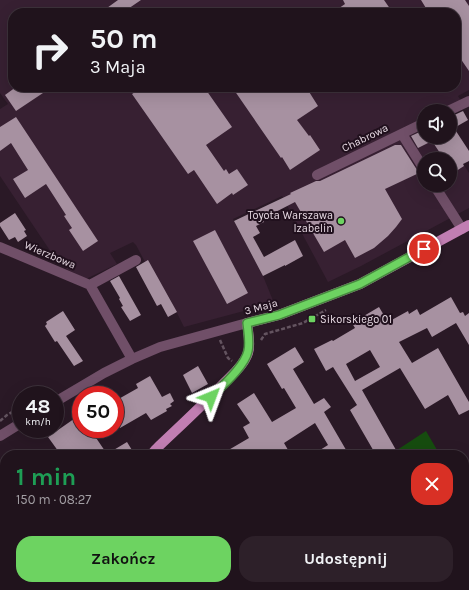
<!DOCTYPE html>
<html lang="pl">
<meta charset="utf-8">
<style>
body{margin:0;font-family:Karla,sans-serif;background:#2d2029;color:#f1f3f6;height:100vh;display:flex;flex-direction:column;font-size:15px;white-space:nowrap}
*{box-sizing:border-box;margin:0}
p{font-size:13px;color:#a29ea3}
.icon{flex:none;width:22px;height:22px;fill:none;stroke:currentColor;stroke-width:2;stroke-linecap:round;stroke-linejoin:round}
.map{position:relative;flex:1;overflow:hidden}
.drawer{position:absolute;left:0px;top:450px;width:469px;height:140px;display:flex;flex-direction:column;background:#20131c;border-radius:16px 16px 0 0;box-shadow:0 4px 16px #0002,0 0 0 1px #3d323b}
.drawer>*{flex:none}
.guide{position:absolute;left:8px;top:8px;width:453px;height:84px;border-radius:16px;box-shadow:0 4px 16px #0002,0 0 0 1px #3d323b;background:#20131c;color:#f1f3f6;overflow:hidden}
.buttons{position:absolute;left:417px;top:104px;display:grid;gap:8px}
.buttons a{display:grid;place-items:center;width:40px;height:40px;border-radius:50%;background:#20131c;box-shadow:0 4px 16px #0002,0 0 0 1px #3d323b;font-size:20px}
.speed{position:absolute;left:12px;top:386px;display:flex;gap:8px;font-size:20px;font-weight:700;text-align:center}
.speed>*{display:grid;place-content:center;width:52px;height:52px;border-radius:50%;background:#20131c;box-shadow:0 4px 16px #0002,0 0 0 1px #3d323b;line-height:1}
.speed small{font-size:10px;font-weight:400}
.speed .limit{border:6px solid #d22;background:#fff;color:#111}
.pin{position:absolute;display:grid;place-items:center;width:34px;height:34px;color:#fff;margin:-17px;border:2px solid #fff;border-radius:50%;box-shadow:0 1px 4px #0007}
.me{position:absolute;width:44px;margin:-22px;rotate:44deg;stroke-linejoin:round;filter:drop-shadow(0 0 3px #0008)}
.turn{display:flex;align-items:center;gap:14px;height:84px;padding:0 16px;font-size:18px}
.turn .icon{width:52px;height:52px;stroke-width:2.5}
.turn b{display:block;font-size:28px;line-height:34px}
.round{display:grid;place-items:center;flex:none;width:42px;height:42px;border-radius:16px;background:#2d2029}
.summary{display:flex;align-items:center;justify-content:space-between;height:68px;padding:0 16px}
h1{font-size:24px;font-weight:700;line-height:30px;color:#1e9e55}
.action{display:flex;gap:8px;margin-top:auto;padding:8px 16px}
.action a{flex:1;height:46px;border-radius:16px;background:#6dd361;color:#111;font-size:16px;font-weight:700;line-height:46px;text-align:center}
.action a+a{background:#2d2029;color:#f1f3f6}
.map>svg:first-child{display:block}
</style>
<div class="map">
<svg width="469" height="590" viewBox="0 0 469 590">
<rect width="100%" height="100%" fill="#2a1926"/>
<path fill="#372032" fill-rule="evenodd" d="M0,0H469V90L458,96L461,101L440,111H424V119L319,178L424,129V137H446L469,173V208L361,266L328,282L282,196L233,219L263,276L274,303L184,327L169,297L160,283L145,262L136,245L133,242L110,253L117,264L86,279L68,270L57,261L0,176V109L8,104L0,93ZM13,13H456V87H13ZM424,159H450V185H424Z"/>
<path fill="#164c0f" d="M426,431L440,455H400L397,450Z
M464,495L469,504V590H396L393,585H464Z
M0,544L5,553V585H19L10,590H0Z
M347,585H379L382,590H350Z"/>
<path fill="#a791a1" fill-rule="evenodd" d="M118,0H141L122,13H100Z
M343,0H384L393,13H332L345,4Z
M421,0H465L469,6V71L456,52V13H429Z
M16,87H52L16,111L5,95Z
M143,87H204L232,127L206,145L224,171L226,169L229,174L237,169L248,185L233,195L232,193L217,204L194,170L188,174L132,94Z
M232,87H306L318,106L297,120L309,136L310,135L320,150L290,170L282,157L281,158Z
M463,111L468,120L454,128L469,151V161L463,164L464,166L450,175V159H444L432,141L418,148L411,136L424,130V137H450V117Z
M16,117L98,241L83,251L69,230L72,228L64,216L66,215L46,184L25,198L13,179L28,170L11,143L0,151V127Z
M395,145H401L419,173L385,189L402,219L396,227L388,236L374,248L355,258L345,240L324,252L295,202L262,219L264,222L256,226L260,233L253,237L264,257L295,240L303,256L285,266V265L263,276L234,221L291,194L290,193L316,181H320Z
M15,213L26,230L24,231L27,236L18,242L15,237L9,240L0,226V223Z
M215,230L248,293L227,304L193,241Z
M148,260L177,312L168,317L161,304L157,306L136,267Z
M119,276L141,315L130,321L121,307L123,306L119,299L120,298L110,281Z
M451,297L460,313L463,312L465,316L469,313V345L456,323L432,337L427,328L399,342L412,363L438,348L469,402V410L459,415L448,395L425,409L400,368L362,390L396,450L388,455H376L350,410L357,405L333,367L326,371L314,349L332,340L333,341L355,328L352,323L379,307L388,322L408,311L409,314L417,309L420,315ZM370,350L380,367L355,381L346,364Z
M63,311L75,330L66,336L83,361L74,366L57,341L55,342L45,326L47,324L46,322Z
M295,347L304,362L293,369L314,404L324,398L331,407L324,412L349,455H312L328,445L315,423L284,443L291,455H278L275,450L268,455H220L249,438L243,427L250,423L237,404L254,393L272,422L296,408L284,388L282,389L267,364Z
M198,366L208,384L192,393L183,375Z
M150,376L162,397L170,393L174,401L170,404L172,406L166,409L167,411L151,420L146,413L120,428L115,420V401L138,388L136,384Z
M81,414V429H90L107,454L127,442L135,455H61L48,437Z"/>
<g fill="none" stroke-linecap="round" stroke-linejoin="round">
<path stroke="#645460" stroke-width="2.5" stroke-dasharray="4 2" stroke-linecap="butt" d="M220,340L228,358L232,361
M261,340L265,334L303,323L326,310
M40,395L49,391
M0,421L7,415L21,407"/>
<path stroke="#704f68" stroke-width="10" d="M448,111L469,101
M402,134L424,169
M317,175L424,123
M434,185L462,229
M0,247L90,285L132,359
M90,285L136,260
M55,402L104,373L132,359L160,347L247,323
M0,436L21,423"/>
<path stroke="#c17eb2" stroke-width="10" d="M151,455L156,449C179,427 203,405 225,382C233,374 244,365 248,353C251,344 248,332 247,323L279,315L360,284L469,225
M211,585L214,590"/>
</g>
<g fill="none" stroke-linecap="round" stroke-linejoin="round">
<defs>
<path id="route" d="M211,397C222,386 245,366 248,351C250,342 248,332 247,323L279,315L360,284L424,249"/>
</defs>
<use href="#route" stroke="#47893f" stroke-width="10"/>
<use href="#route" stroke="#6dd361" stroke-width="7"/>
</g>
<g fill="#6dd361" stroke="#20101d" stroke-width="1.5">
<circle cx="341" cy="221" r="4"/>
<rect x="308" y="315" width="8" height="8" rx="2"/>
</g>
<g text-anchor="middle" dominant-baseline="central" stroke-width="4" stroke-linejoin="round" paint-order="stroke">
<g font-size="11" fill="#e8dbe4" stroke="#20101d">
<text transform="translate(365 138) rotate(-26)">Chabrowa</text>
<text transform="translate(50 255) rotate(23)">Wierzbowa</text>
<text transform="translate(261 307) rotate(-15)">3 Maja</text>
</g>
<g font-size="11" fill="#e8dbe4" stroke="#20101d" text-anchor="end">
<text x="333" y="215">Toyota Warszawa<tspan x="333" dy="13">Izabelin</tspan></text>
<text x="320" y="319" text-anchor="start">Sikorskiego 01</text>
</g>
</g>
</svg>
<div class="buttons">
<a><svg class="icon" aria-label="sound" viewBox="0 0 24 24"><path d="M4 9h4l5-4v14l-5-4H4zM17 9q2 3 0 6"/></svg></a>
<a><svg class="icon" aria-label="search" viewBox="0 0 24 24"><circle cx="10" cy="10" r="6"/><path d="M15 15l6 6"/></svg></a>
</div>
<div class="speed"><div>48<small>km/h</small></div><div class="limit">50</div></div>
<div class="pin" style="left:424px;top:249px;background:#d93025"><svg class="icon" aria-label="arrive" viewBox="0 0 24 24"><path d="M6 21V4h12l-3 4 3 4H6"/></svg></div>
<svg class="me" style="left:211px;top:397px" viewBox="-20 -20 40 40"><path d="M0-17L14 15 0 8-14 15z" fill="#6dd361" stroke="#fff" stroke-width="4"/></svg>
<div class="guide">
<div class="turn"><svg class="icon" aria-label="right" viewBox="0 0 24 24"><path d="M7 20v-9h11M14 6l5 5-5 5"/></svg><div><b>50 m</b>3 Maja</div></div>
</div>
<section class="drawer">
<div class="summary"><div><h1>1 min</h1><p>150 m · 08:27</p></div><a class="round" style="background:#d93025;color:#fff"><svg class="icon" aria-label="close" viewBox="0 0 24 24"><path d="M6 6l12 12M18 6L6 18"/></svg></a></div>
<div class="action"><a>Zakończ</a><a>Udostępnij</a></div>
</section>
</div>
